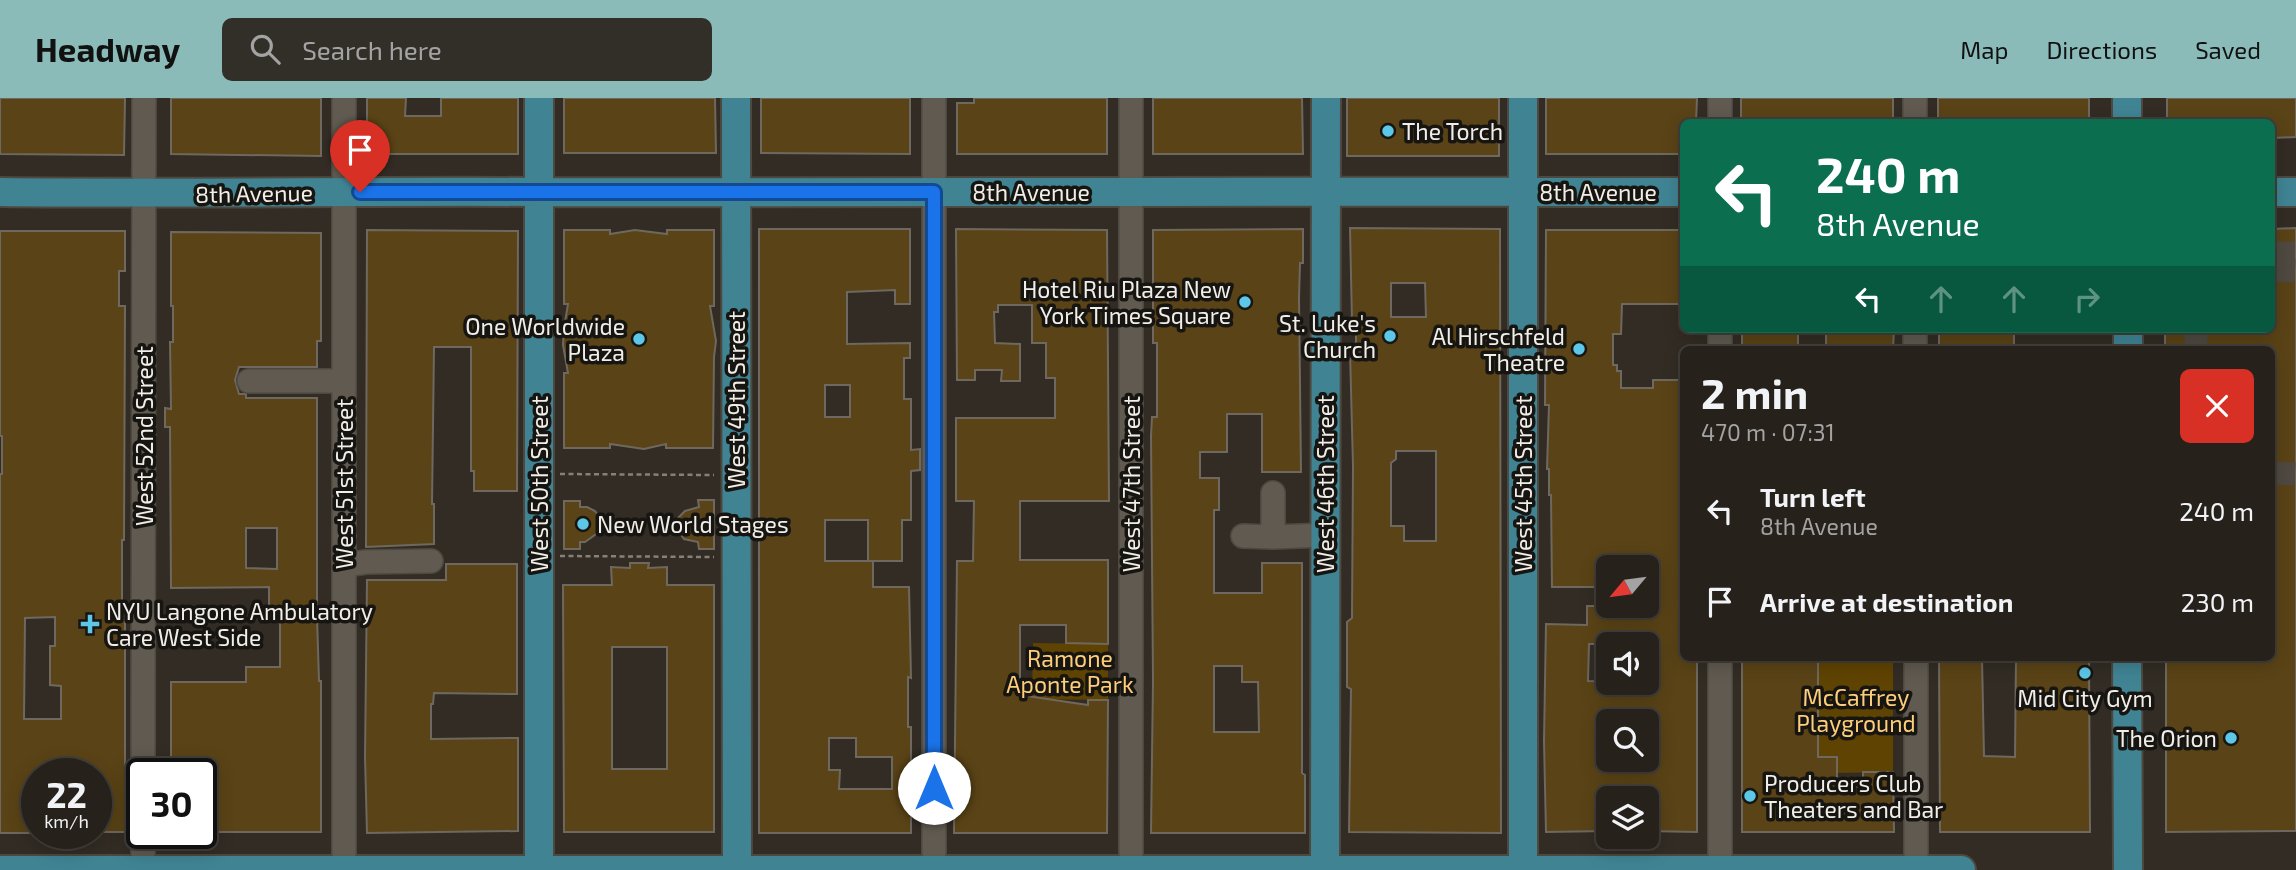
<!DOCTYPE html>
<meta charset="utf-8">
<style>
body{margin:0;font-family:"Exo 2",sans-serif;background:#322e28;color:#f1f3f6;height:100vh;display:flex;flex-direction:column;font-size:26px;white-space:nowrap}
*{box-sizing:border-box;margin:0}
p{font-size:23px;color:#a4a3a3}
.icon{flex:none;width:38px;height:38px;fill:none;stroke:currentColor;stroke-width:2;stroke-linecap:round;stroke-linejoin:round}
.map{position:relative;flex:1;overflow:hidden}
.panel{position:absolute;left:1680px;top:248px;width:595px;height:315px;display:flex;flex-direction:column;background:#26211b;border-radius:10px;box-shadow:0 4px 18px #0003,0 0 0 2px #423e3a}
.panel>*{flex:none}
.hud{position:absolute;left:1680px;top:21px;width:595px;height:214px;border-radius:10px;box-shadow:0 4px 18px #0003,0 0 0 2px #423e3a;background:#0b6e4f;color:#fff;overflow:hidden}
.needle{width:46px;rotate:241deg}
.fabs{position:absolute;left:1596px;top:457px;display:grid;gap:14px}
.fabs a{display:grid;place-items:center;width:63px;height:63px;border-radius:10px;background:#26211b;box-shadow:0 4px 18px #0003,0 0 0 2px #423e3a;font-size:35px}
.speed{position:absolute;left:21px;top:660px;display:flex;gap:14px;font-size:35px;font-weight:700;text-align:center}
.speed>*{display:grid;place-content:center;width:91px;height:91px;border-radius:50%;background:#26211b;box-shadow:0 4px 18px #0003,0 0 0 2px #423e3a;line-height:1}
.speed small{font-size:18px;font-weight:400}
.speed .limit{border:4px solid #111;border-radius:10px;background:#fff;color:#111}
.pin{position:absolute;display:grid;place-items:center;width:60px;height:60px;color:#fff;margin:-72px -30px;border-radius:50% 50% 50% 0;rotate:-45deg;box-shadow:0 0 7px #0007}
.pin .icon{rotate:45deg}
.me{position:absolute;width:77px;margin:-38px;rotate:0deg;stroke-linejoin:round;filter:drop-shadow(0 0 5px #0008)}
.turn{display:flex;align-items:center;gap:24px;height:147px;padding:0 21px;font-size:32px}
.turn .icon{width:91px;height:91px;stroke-width:2.5}
.turn b{display:block;font-size:49px;line-height:60px}
.lanes{display:flex;align-items:center;height:66px;padding:0 21px;background:#0003;justify-content:center;gap:35px;direction:ltr}
.lanes .off{opacity:.35}
.round{display:grid;place-items:center;flex:none;width:74px;height:74px;border-radius:10px;background:#322e28}
.head{display:flex;align-items:center;justify-content:space-between;height:119px;padding:0 21px}
h1{font-size:42px;font-weight:700;line-height:52px}
ul{padding:0;list-style:none}
li{display:flex;align-items:center;gap:21px;height:91px;padding:0 21px}
li div{flex:1}
li b{display:block;font-size:26px}
li em{font-style:normal}
header{display:flex;align-items:center;gap:42px;box-sizing:border-box;height:98px;padding:0 35px;background:#8bbbb9;color:#111}
header strong{font-size:33px}
nav{display:flex;gap:38px;margin-inline-start:auto;font-size:24px}
.search{width:490px;height:63px;background:#322e28;display:flex;align-items:center;gap:18px;box-sizing:border-box;padding:0 24px;border-radius:10px;color:#a4a3a3;font-size:26px}
.map>svg:first-child{display:block}
</style>
<header>
<strong>Headway</strong>
<div class="search"><svg class="icon" aria-label="search" viewBox="0 0 24 24"><circle cx="10" cy="10" r="6"/><path d="M15 15l6 6"/></svg>Search here</div>
<nav><a>Map</a><a>Directions</a><a>Saved</a></nav>
</header>
<div class="map">
<svg width="2296" height="772" viewBox="0 0 2296 772">
<rect width="100%" height="100%" fill="#322c24"/>
<path fill="#5f4302" d="M1033,545L1108,546V602L1032,601Z
M1818,560H1893V674L1836,675V659H1818Z"/>
<path fill="#5a4316" stroke="#6e685e" stroke-width="2" fill-rule="evenodd" d="M0,0H125L124,57L0,56Z
M171,0H321V58L171,56Z
M367,0H406L405,18H441V0H518V56H367Z
M564,0H715L716,55H564Z
M761,0H910V56L761,55Z
M974,0H1107V56H957V5H974Z
M1153,0H1302L1303,56H1153Z
M1347,0H1499V58H1347Z
M1546,0H1697L1696,24H1684V56H1546Z
M1741,0H1893V24H1741Z
M1938,0H2089V24H1938Z
M2167,0H2296V39L2272,40V24H2167Z
M1350,130L1500,131L1501,735L1349,734L1351,591L1347,589V524L1352,520L1353,368L1350,253H1356V224H1352ZM1391,185H1425L1426,219H1391ZM1396,353H1436V443H1404V428H1391V365L1396,361Z
M2296,130V733L2166,734V560H2272V252H2165V231H2272V131Z
M759,131H910V206H895V192L847,194V246L910,245V260H904V301H911V352L920,351V372L911,373V422H902V463H868V422H825V463H873V489H909L911,580L908,579V629H911V735H759ZM825,287H850V319H825ZM829,640H856V659H892V691H839L840,672H829Z
M956,131L1107,132L1109,403H1020V462H1108V546L1066,545V527H1020V597L1088,607V602H1108L1107,735H954L957,463H973L974,403H956V320H1055V280H1046V245H1032V207H998V214H994L995,245L1020,246V283H1001L1002,272H975V282H957Z
M1303,131V165H1300L1299,200L1301,374H1262V316H1227V354H1200V380H1219V412H1214V495H1262V465H1302V675L1305,677V735H1151L1153,583L1151,338L1152,319H1157V245H1153V132ZM1214,568H1242V584H1258L1259,634H1214Z
M367,132L518,133L517,393H474V373H471V249H434L432,406H434V446L366,449Z
M564,132H610V136L635,132L667,136V132H714V208H710L716,243L714,259L713,350H666V346L644,351L610,346V350H564V275H568L563,247L564,230L568,206H564Z
M1546,132H1684V206H1622L1621,236H1613V267H1617V273H1621V290H1653V282H1684V560H1697V734L1647,733V700H1608V733L1546,734L1544,643L1546,526L1587,527V508H1647V469H1601V477H1597V489H1552L1551,397H1549V371H1547L1549,307H1545ZM1589,546H1647V584L1588,583ZM1608,623H1647V662H1608Z
M0,133H125V173H119V208H125L124,442H122V503H125V734H96V676H37V735H0V376H2V338H0ZM55,519V548H50V587L61,588V621H24L25,520Z
M171,134L321,135V243H317V269H239L235,282L239,296H246V300H317V519L319,583H321V734H201V676H171V584H246V569H280V519H269V489L171,490L170,329H165V310L171,311L170,244H173V208H171ZM246,430H277V471L246,470Z
M1742,231H1798V252H1742Z
M1826,231H1894L1893,252H1826Z
M1939,231H2014V252H1939Z
M698,402H714V451H699L698,444L684,441L677,431L678,420L685,413L699,409Z
M564,403H580V409H587L595,413L601,421L599,434L585,444H580V451H564Z
M630,465H649L648,470L667,469V487H714V734H564L563,487H612L611,469L630,470ZM612,549H667V671H612Z
M446,466H517V596L434,595L433,606H431V641L518,640V733L367,735L365,659L367,482H446Z
M1742,560H1818V659H1837V689H1863V674H1893L1894,734H1742Z
M1941,560H1982L1984,658L2015,659L2016,560H2089L2090,734H1940L1939,561Z"/>
<g fill="none" stroke-linecap="round" stroke-linejoin="round">
<path stroke="#4f4941" stroke-width="23" stroke-dasharray="23 11" stroke-linecap="butt" d="M2272,155H2296
M2272,172L2296,173
M2196,231V252
M2272,375L2296,376"/>
<defs>
<path id="minor" d="M344,0V772
M934,0V772
M1131,0V772
M1720,0V24
M1915,24V0
M1720,231V252
M1915,231V252
M249,283H344
M1273,395V439L1325,437
M1243,438L1273,439
M344,467L366,464L431,463
M1720,560V772
M1916,560V772
M143,676L144,0
M143,735V772"/>
<path id="major" d="M539,0V772
M736,0L737,772
M1523,0V772
M2127,0V24
M0,94C180,96 361,93 541,94C922,95 1303,93 1684,94
M2272,94H2296
M2128,231V252
M2127,560L2128,772
M0,772H1961
M1325,772L1326,0"/>
</defs>
<use href="#minor" stroke="#4d4941" stroke-width="26"/>
<use href="#major" stroke="#4d4941" stroke-width="32"/>
<path stroke="#858078" stroke-width="2.5" stroke-dasharray="5 3.5" stroke-linecap="butt" d="M560,376L714,377
M560,458L714,459"/>
<use href="#minor" stroke="#605a50" stroke-width="23"/>
<use href="#major" stroke="#408494" stroke-width="28"/>
</g>
<g fill="none" stroke-linecap="round" stroke-linejoin="round">
<defs>
<path id="route" d="M360,94H934V690"/>
</defs>
<use href="#route" stroke="#114b97" stroke-width="18"/>
<use href="#route" stroke="#1a73e8" stroke-width="12"/>
</g>
<g fill="#5dc7e8" stroke="#171511" stroke-width="2.5">
<circle cx="1388" cy="33" r="7"/>
<circle cx="1245" cy="204" r="7"/>
<circle cx="1390" cy="238" r="7"/>
<circle cx="639" cy="241" r="7"/>
<circle cx="1579" cy="251" r="7"/>
<circle cx="583" cy="426" r="7"/>
<path d="M86.5 515.5h7v7h7v7h-7v7h-7v-7h-7v-7h7z"/>
<circle cx="2085" cy="575" r="7"/>
<circle cx="2231" cy="640" r="7"/>
<circle cx="1750" cy="698" r="7"/>
</g>
<g text-anchor="middle" dominant-baseline="central" stroke-width="7" stroke-linejoin="round" paint-order="stroke">
<g font-size="23" fill="#f1ede7" stroke="#171511" text-anchor="end">
<text x="1402" y="33" text-anchor="start">The Torch</text>
<text x="1231" y="191">Hotel Riu Plaza New<tspan x="1231" dy="26">York Times Square</tspan></text>
<text x="1376" y="225">St. Luke's<tspan x="1376" dy="26">Church</tspan></text>
<text x="625" y="228">One Worldwide<tspan x="625" dy="26">Plaza</tspan></text>
<text x="1565" y="238">Al Hirschfeld<tspan x="1565" dy="26">Theatre</tspan></text>
<text x="597" y="426" text-anchor="start">New World Stages</text>
<text x="106" y="513" text-anchor="start">NYU Langone Ambulatory<tspan x="106" dy="26">Care West Side</tspan></text>
<text x="2085" y="600" text-anchor="middle">Mid City Gym</text>
<text x="2217" y="640">The Orion</text>
<text x="1764" y="685" text-anchor="start">Producers Club<tspan x="1764" dy="26">Theaters and Bar</tspan></text>
</g>
<g font-size="23" fill="#f1ede7" stroke="#171511">
<text x="1031" y="94">8th Avenue</text>
<text x="1598" y="94">8th Avenue</text>
<text transform="translate(254 95) rotate(-1)">8th Avenue</text>
<text transform="translate(736 302) rotate(-90)">West 49th Street</text>
<text transform="translate(144 338) rotate(-90)">West 52nd Street</text>
<text transform="translate(344 386) rotate(-90)">West 51st Street</text>
<text transform="translate(539 386) rotate(-90)">West 50th Street</text>
<text transform="translate(1131 386) rotate(-90)">West 47th Street</text>
<text transform="translate(1325 386) rotate(-90)">West 46th Street</text>
<text transform="translate(1523 386) rotate(-90)">West 45th Street</text>
</g>
<g font-size="23" fill="#fdce7a" stroke="#171511">
<text x="1070" y="560">Ramone<tspan x="1070" dy="26">Aponte Park</tspan></text>
<text x="1856" y="599">McCaffrey<tspan x="1856" dy="26">Playground</tspan></text>
</g>
</g>
</svg>
<div class="fabs">
<a><svg class="needle" viewBox="-14 -14 28 28"><path d="M0-13l5 13h-10z" fill="#e53935"/><path d="M0 13l5-13h-10z" fill="#a4a3a3"/></svg></a>
<a><svg class="icon" aria-label="sound" viewBox="0 0 24 24"><path d="M4 9h4l5-4v14l-5-4H4zM17 9q2 3 0 6"/></svg></a>
<a><svg class="icon" aria-label="search" viewBox="0 0 24 24"><circle cx="10" cy="10" r="6"/><path d="M15 15l6 6"/></svg></a>
<a><svg class="icon" aria-label="layers" viewBox="0 0 24 24"><path d="M12 4l9 5-9 5-9-5zM3 14l9 5 9-5"/></svg></a>
</div>
<div class="speed"><div>22<small>km/h</small></div><div class="limit">30</div></div>
<div class="pin" style="left:360px;top:94px;background:#d93025"><svg class="icon" aria-label="arrive" viewBox="0 0 24 24"><path d="M6 21V4h12l-3 4 3 4H6"/></svg></div>
<svg class="me" style="left:934px;top:690px" viewBox="-20 -20 40 40"><circle r="19" fill="#fff"/><path d="M0-13L10 11 0 6-10 11z" fill="#1a73e8"/></svg>
<div class="hud">
<div class="turn"><svg class="icon" aria-label="left" viewBox="0 0 24 24"><path d="M17 20v-9H6M10 6l-5 5 5 5"/></svg><div><b>240 m</b>8th Avenue</div></div>
<div class="lanes"><svg class="icon" aria-label="left" viewBox="0 0 24 24"><path d="M17 20v-9H6M10 6l-5 5 5 5"/></svg><svg class="icon off" aria-label="ahead" viewBox="0 0 24 24"><path d="M12 20V5M6 11l6-6 6 6"/></svg><svg class="icon off" aria-label="ahead" viewBox="0 0 24 24"><path d="M12 20V5M6 11l6-6 6 6"/></svg><svg class="icon off" aria-label="right" viewBox="0 0 24 24"><path d="M7 20v-9h11M14 6l5 5-5 5"/></svg></div>
</div>
<section class="panel">
<div class="head"><div><h1>2 min</h1><p>470 m · 07:31</p></div><a class="round" style="background:#d93025;color:#fff"><svg class="icon" aria-label="close" viewBox="0 0 24 24"><path d="M6 6l12 12M18 6L6 18"/></svg></a></div>
<ul>
<li><svg class="icon" aria-label="left" viewBox="0 0 24 24"><path d="M17 20v-9H6M10 6l-5 5 5 5"/></svg><div><b>Turn left</b><p>8th Avenue</p></div><em>240 m</em></li>
<li><svg class="icon" aria-label="arrive" viewBox="0 0 24 24"><path d="M6 21V4h12l-3 4 3 4H6"/></svg><div><b>Arrive at destination</b></div><em>230 m</em></li>
</ul>
</section>
</div>
